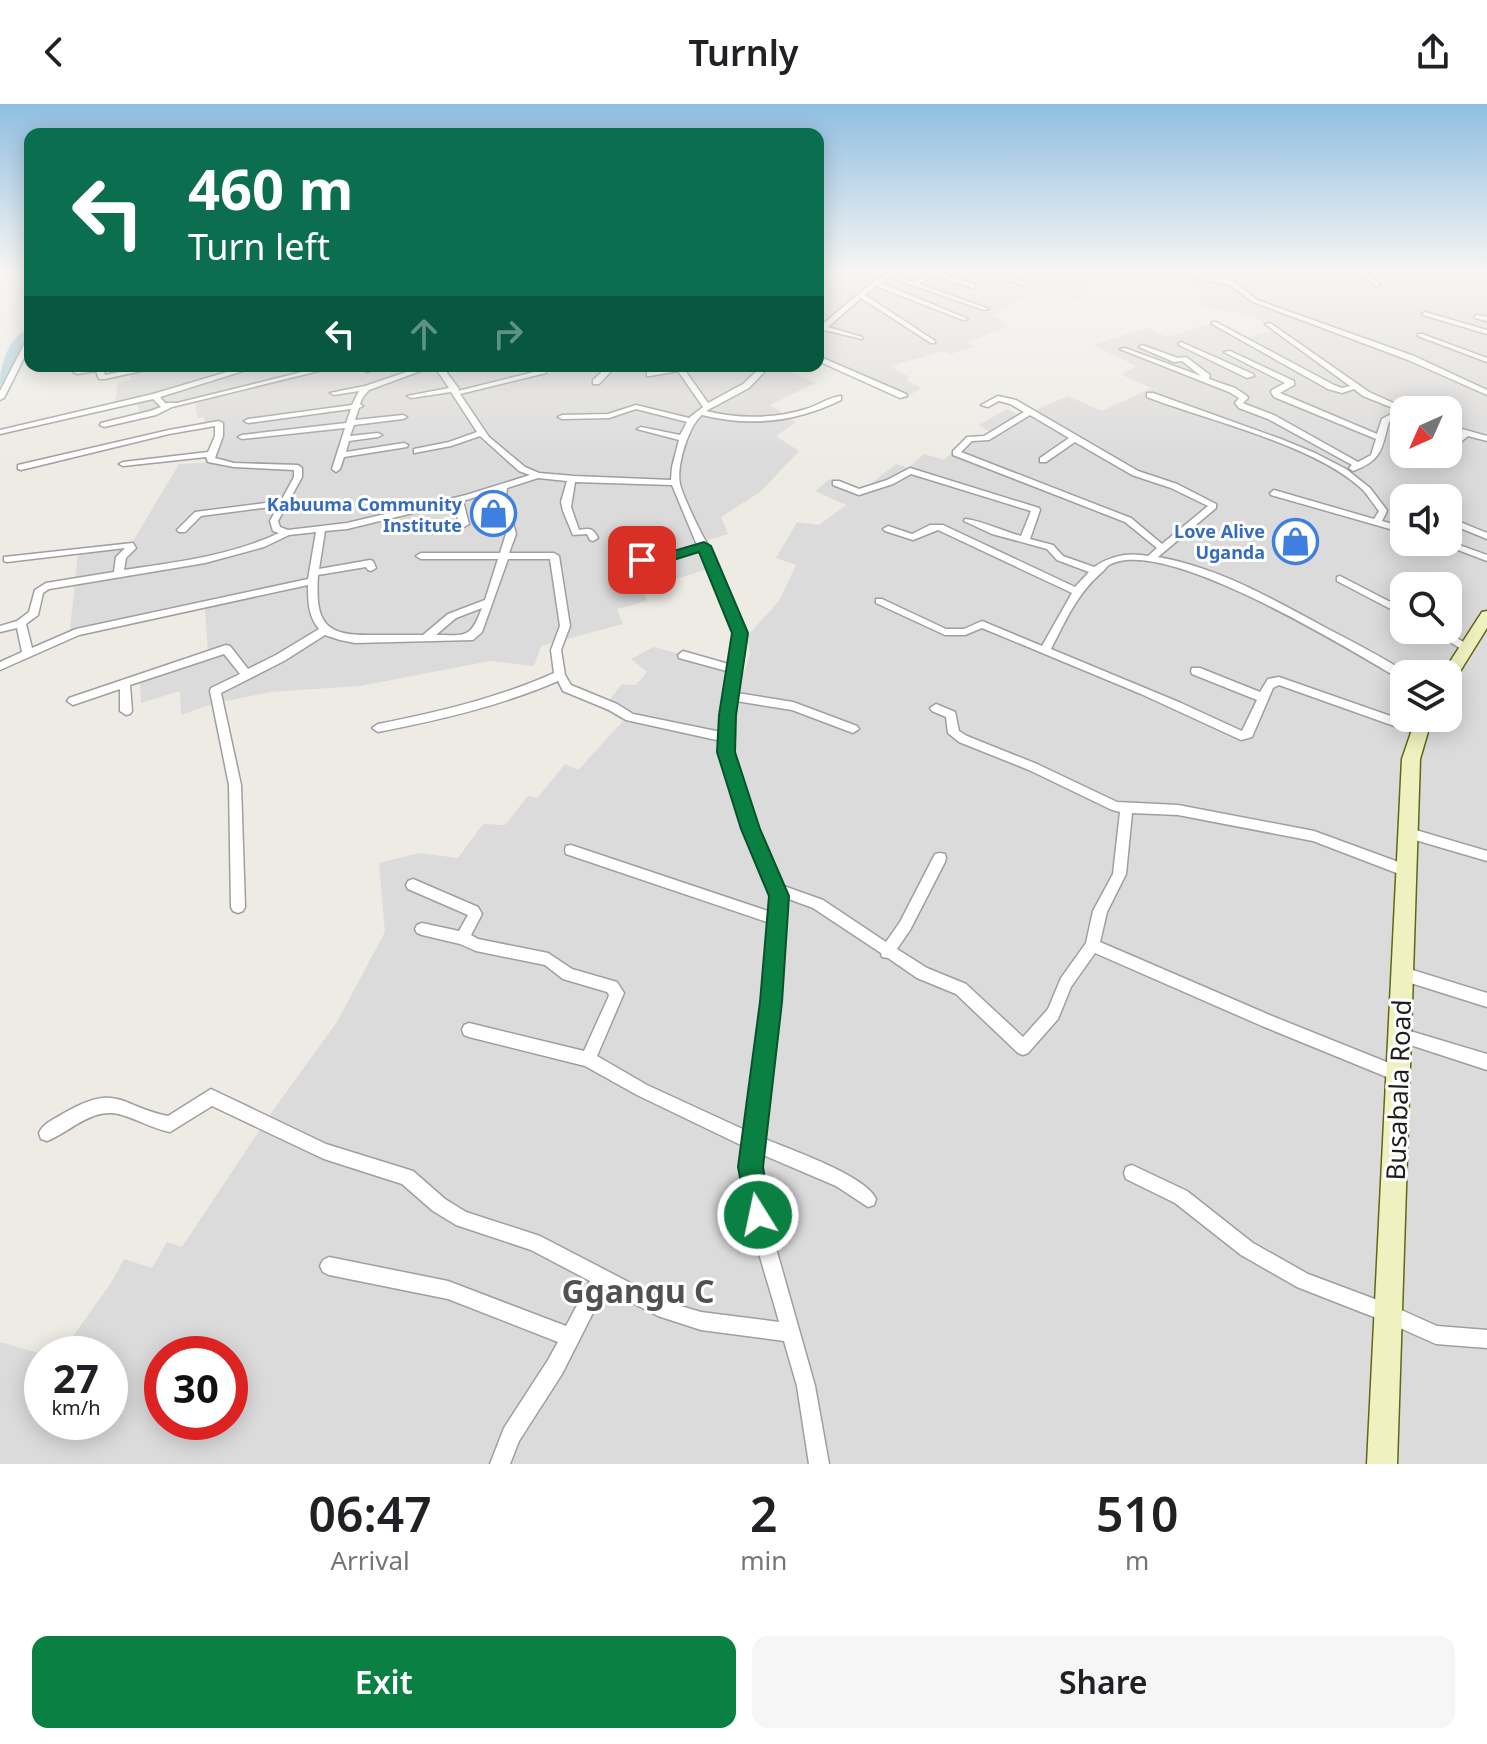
<!DOCTYPE html>
<style>
body{margin:0;font-family:"Noto Sans",sans-serif;background:#f6f6f6;color:#202124;height:100vh;display:flex;flex-direction:column;font-size:30px;white-space:nowrap}
*{box-sizing:border-box;margin:0}
p{font-size:26px;color:#757577}
.icon{flex:none;width:44px;height:44px;fill:none;stroke:currentColor;stroke-width:2;stroke-linecap:round;stroke-linejoin:round}
.map{position:relative;height:1360px;overflow:hidden}
.details{display:flex;flex-direction:column;background:#fff;flex:1}
.details>*{flex:none}
.guide{position:absolute;left:24px;top:24px;width:800px;height:244px;border-radius:16px;box-shadow:0 4px 20px #0003;background:#0b6e4f;color:#fff;overflow:hidden}
.needle{width:52px;rotate:225deg}
.controls{position:absolute;left:1390px;top:292px;display:grid;gap:16px}
.controls a{display:grid;place-items:center;width:72px;height:72px;border-radius:16px;background:#fff;box-shadow:0 4px 20px #0003;font-size:40px}
.speed{position:absolute;left:24px;top:1232px;display:flex;gap:16px;font-size:40px;font-weight:700;text-align:center}
.speed>*{display:grid;place-content:center;width:104px;height:104px;border-radius:50%;background:#fff;box-shadow:0 4px 20px #0003;line-height:1}
.speed small{font-size:20px;font-weight:400}
.speed .limit{border:12px solid #d22;background:#fff;color:#111}
.pin{position:absolute;display:grid;place-items:center;width:68px;height:68px;color:#fff;margin:-34px;border-radius:16px;box-shadow:0 4px 12px #0006}
.me{position:absolute;width:88px;margin:-44px;rotate:350deg;stroke-linejoin:round;filter:drop-shadow(0 0 6px #0008)}
.turn{display:flex;align-items:center;gap:28px;height:168px;padding:0 32px;font-size:36px}
.turn .icon{width:104px;height:104px;stroke-width:2.5}
.turn b{display:block;font-size:56px;line-height:68px}
.lanes{display:flex;align-items:center;height:76px;padding:0 32px;background:#0003;justify-content:center;gap:40px;direction:ltr}
.lanes .off{opacity:.35}
.eta{display:flex;justify-content:space-evenly;align-items:center;height:136px;text-align:center}
.eta b{font-size:48px;font-weight:600;line-height:56px}
.primary-button{display:flex;gap:16px;margin-top:auto;padding:16px 32px}
.primary-button a{flex:1;height:92px;border-radius:16px;background:#0b8043;color:#fff;font-size:32px;font-weight:600;line-height:92px;text-align:center}
.primary-button a+a{background:#f6f6f6;color:#202124}
header{display:flex;justify-content:space-between;align-items:center;height:104px;padding:0 32px;background:#fff;font-size:36px;font-weight:600}
.map>svg:first-child{display:block}
</style>
<header><svg class="icon" aria-label="back" viewBox="0 0 24 24"><path d="M15 5l-7 7 7 7"/></svg>Turnly<svg class="icon" aria-label="share" viewBox="0 0 24 24"><path d="M12 15V3M7 8l5-5 5 5M5 13v7h14v-7"/></svg></header>
<div class="map">
<svg width="1487" height="1360" viewBox="0 0 1487 1360">
<rect width="100%" height="100%" fill="#eeebe5"/>
<path fill="#dcdbdb" fill-rule="evenodd" d="M818,166H1100L1101,172L1078,196L1039,186L994,211L1009,222L967,238L974,243L950,250L944,247L890,262L909,273L906,276L922,284L903,295L818,257Z
M1153,166H1487V1360H0V1238L42,1250V1318H110V1250H60L111,1179L124,1155L152,1164L167,1138L182,1143L269,1012L337,918L385,828L379,759L419,749L458,754L483,720L505,721L528,692L537,694L565,660L578,666L623,617L602,605L622,580L636,581L647,568L631,555L654,543L744,568L750,550L747,532L779,497L796,461L776,454L797,418L819,421L846,401L815,387L830,375L861,387L896,360L908,364L924,350L944,356L969,334L991,329L979,321L1007,305L1021,312L1068,292L1102,307L1151,284L1122,271L1136,262L1093,241L1146,224L1167,233L1216,218L1245,234L1273,226L1251,210L1223,207L1198,200L1201,185L1150,174ZM1404,306H1448V350H1404ZM1404,394H1448V438H1404ZM1404,482H1448V526H1404ZM1404,570H1448V614H1404ZM162,1250H230V1318H162Z
M128,262H778L815,279L770,301L796,318L776,332L799,347L760,388L721,413L728,430L699,439L708,465L643,485L647,497L617,505L623,520L541,542L534,562L490,557L360,582L270,588L212,600L181,611L180,587L141,599L140,575L208,549L205,503L69,535L78,449L84,443L133,437L179,360L204,359L222,325L223,317L205,320L204,313L198,314L195,299L142,312L134,294L115,297L118,278L131,276Z"/>
<g fill="none" stroke-linecap="round" stroke-linejoin="round">
<path fill="#abcdd6" fill-rule="evenodd" d="M30,223C30,231 6,277 0,281C0,258 9,234 30,223Z"/>
<defs>
<path id="street" d="M893,166L896,168L893,171L913,178L934,167L975,181V183L973,184L934,171L919,180L989,205L984,206L889,173L881,179L968,215L963,216L876,182L865,191L935,237V239H931L861,194L828,223L862,233V235L824,226L818,230V224L873,178Z
M999,166H1005L1004,171L1025,179L1022,181L999,173Z
M1066,166H1078L1093,170L1090,172Z
M1159,166H1171L1224,176L1212,166H1219L1257,196L1414,252L1487,286V291L1408,256L1253,198L1230,181Z
M1355,166H1362L1381,181L1376,182Z
M1425,208L1487,226V230L1423,211L1422,210Z
M1477,211L1487,213V217L1475,214L1474,213Z
M1212,218H1216L1334,281L1342,284L1350,282L1265,220L1270,219L1369,288L1409,306H1404V309L1389,318C1381,347 1382,356 1353,367L1349,364L1352,361L1268,315L1239,304L1235,299L1239,294L1229,288L1120,245L1125,244L1201,272L1182,257L1174,258L1139,243L1142,241L1178,254L1186,253L1210,271L1209,275L1235,284L1247,292L1248,294L1243,299L1245,300L1274,311L1358,358L1371,351L1376,335L1274,293L1271,288L1272,286L1285,279L1224,248L1230,247L1294,277V281L1280,289L1377,330L1382,315L1398,306L1363,292L1354,285L1342,289L1328,285L1212,220Z
M1418,230H1422L1487,254V258L1418,232Z
M30,233V242L4,294L0,296V287L27,235Z
M1181,238L1253,270L1254,272L1247,274L1179,241V239Z
M818,252L906,290L907,292L900,294L818,257Z
M100,262L103,264L105,271L149,262H164L105,275H99L96,267L77,270L73,268Z
M247,262H259L160,293L165,299H177L326,262H339L172,303L156,311L104,323L100,321L101,319L150,307L161,303L153,295L0,330V326L153,290Z
M372,262H384L367,268L363,266Z
M424,262H442L459,285L458,287L546,265V269L460,290L489,333L525,363L539,369L574,372L671,376L672,363L679,336L637,325L641,323L680,331L687,318L636,305L609,314L562,315L558,313L562,311L608,310L636,301L689,314L703,303L678,267L650,272H647V268L682,262L708,299L743,280L762,262H770L749,284L706,307C738,315 774,315 806,305C817,302 829,293 841,292V296C797,318 749,323 702,311C689,321 676,362 680,380C682,390 703,435 709,442L708,444L745,529L746,539L737,589L793,598L857,622L859,625L853,629L792,606L736,597L732,648L756,725L781,781L823,796L886,838L900,818L935,750L940,749L945,750L946,754L945,758L910,826L897,845L927,864L966,880L1023,933L1048,905L1061,874L1086,839L1093,807L1113,770L1120,708L1112,706L1029,666L959,638L948,629L946,613L932,607L930,604L936,600L955,608L959,627L967,632L1037,660L1117,698L1178,701L1314,727L1412,763L1414,767L1412,771L1407,773L1313,737L1178,711L1132,709L1126,770L1107,808L1100,838L1272,912L1404,965L1407,970L1404,975L1399,978L1262,922L1095,849L1071,883L1058,915L1028,949L1023,951L1018,949L956,890L917,874L888,854L882,853L881,849L813,804L786,794L778,898L763,1034C788,1045 866,1071 876,1095L874,1101L868,1103L836,1082L761,1050L759,1063L761,1091L815,1282L829,1360H809L797,1282L784,1237L701,1226L658,1212L605,1185L562,1270L519,1337L510,1360H490L504,1324L548,1256L558,1238L448,1195L329,1171L323,1168L320,1162L323,1156L329,1153L448,1177L566,1222L590,1177L531,1146L456,1121L433,1107L402,1080L324,1055L212,1002L170,1028C153,1025 139,1016 122,1011C93,1002 72,1027 47,1037L41,1035L39,1029C43,1019 55,1015 64,1009C118,978 119,1002 168,1012L211,985L326,1040L413,1067L445,1095L466,1108L540,1132L667,1198L701,1208L779,1218C765,1165 738,1098 745,1043L637,991L585,962L469,933L464,931L462,926L464,921L469,919L584,947L608,894L609,891L607,888L563,875L545,861L476,847L460,840L422,831L417,829L415,825L417,821L422,819L459,827L468,811L408,785L406,781L408,777L413,775L478,803L482,810L471,831L478,835L548,849L572,865L617,878L624,889L597,952L647,981L747,1027L764,898L770,819L566,750L565,746L566,742L571,741L771,808L772,792L744,725L720,648L721,637L626,616L609,606L563,587L558,577C500,602 439,616 378,628L372,624L378,620C439,608 498,594 554,569L551,546L560,522L550,455H508L482,528L473,536L355,539L340,536L325,531L284,557L221,589L241,681L245,803L243,807L238,809L233,807L231,803L229,681L210,587L211,584L240,570L224,550L130,581L132,607L130,610L126,611L120,607V585L73,601L67,597L69,594L226,541L230,542L248,565L276,551L319,525C308,512 308,497 308,481L79,531L0,566V558L22,548L17,524L0,528V522L17,517L29,508L35,486L46,479L114,468L116,453L125,444L7,458L4,457V453L133,439L136,444L126,454L124,466C177,458 230,452 279,429L273,427L270,417L278,402L201,412L185,428H179L177,426L195,408L281,397L294,373V366L234,363L208,358L206,353L123,362L119,360L123,358L208,348L215,332V322L169,330L21,366L18,365V361L169,326L219,317L223,319V332L215,354L234,359L298,361L302,364V373L278,417L280,423L288,426L347,419L466,391L530,371L519,367L480,332L451,342L414,349V345L449,338L477,328L451,288L411,294L407,292L449,284L434,262L369,286L363,293L360,300L363,302L359,304L355,316L403,311L407,313L403,315L354,321L350,332L378,329L382,331L378,333L349,337L346,348L404,339L408,341L407,343L344,353L340,365L336,368L332,365L345,324L242,335L238,333L242,331L346,319L351,305L248,319L244,317L248,315L352,301L359,287L334,291L330,289L365,282ZM538,374L567,377L561,398L563,407L573,431L587,430L590,436L593,437L598,434C593,424 590,424 579,426L571,403L575,378L672,381L697,441L650,456L633,441H627L625,443L639,458L649,462L700,446L735,529L736,539L732,561L683,547L678,551L679,554L730,568L722,611L721,628L633,610L617,600L571,581L565,571L561,546L570,522L559,452L554,449H509L516,430L506,394L507,384ZM498,386V394L506,430L500,449H421L416,452L421,455H498L485,496L448,510L423,531C406,531 389,531 373,531C324,532 315,519 318,471L366,463L368,466L371,467L376,464L373,457L370,456L319,465L325,427L347,425L454,399L459,420L464,423L469,420L463,397ZM316,428L308,475L76,525L32,544L26,520L38,511L43,489L49,485L205,459L264,443L289,431ZM482,504C470,535 467,531 436,531L456,514Z
M608,262H616L599,280H593V276Z
M1147,289H1153L1281,335L1315,349L1346,365L1370,384L1386,405L1387,407L1382,417L1404,423V429L1271,391L1270,389L1274,386L1374,415L1379,407C1374,401 1369,393 1364,387C1317,341 1209,317 1147,293Z
M998,292L1016,296L1138,367L1177,380L1216,400V404L1158,453C1217,463 1275,496 1328,525C1355,539 1383,553 1408,570H1404V576L1400,575C1348,545 1163,430 1109,461C1106,463 1104,467 1101,469C1077,490 1066,516 1051,545L1181,599L1242,627L1257,596L1192,570L1191,567L1192,564H1200L1260,588L1268,575L1279,573L1422,623L1424,626L1422,629H1414L1279,581L1273,584L1252,633L1241,636L1141,590L982,524L965,531H945L876,499V495H882L946,525H964L982,517L1042,542L1072,489L938,426L913,436L885,427L883,425L888,422L912,430L930,421H943L1075,483L1089,468L1057,456L1047,445L992,430L964,417L965,415C980,416 1005,428 1021,432L1031,407L911,370L893,380L859,391L833,381V377H839L859,385L887,376L910,364L1039,404L1040,406L1030,435L1053,441L1063,452L1094,463C1110,452 1129,448 1148,452L1157,444L1125,418L953,351V347L967,333L984,332L1024,308L1010,300L999,297L988,303L981,301ZM1030,311L1069,334L1040,354V358H1046L1075,338L1132,371L1171,384L1208,402L1162,440L1131,414L961,348L972,337L989,336Z
M1448,321L1487,332V337L1468,332L1448,348V342L1461,330L1448,326Z
M1448,413L1487,429V435L1448,419Z
M1448,437L1487,451V457L1437,438Z
M1340,472L1404,505V512L1337,477V473Z
M1430,526H1443L1472,543L1471,546H1463Z
M1409,724L1487,747V757L1405,733L1403,729L1405,725Z
M1403,863L1487,889V903L1398,875L1396,870L1398,865Z
M1400,924L1487,950V966L1395,936L1393,931L1395,926Z
M1132,1061L1187,1087L1253,1139L1308,1170L1388,1200L1437,1222L1487,1226V1244L1436,1240L1384,1217L1297,1183L1241,1151L1175,1099L1126,1075L1124,1069L1126,1063Z"/>
<path id="secondary" d="M1487,507V524L1454,577L1448,579V570H1442L1482,508Z
M1416,614H1432L1420,655L1397,1360H1367L1402,655Z"/>
</defs>
<use href="#street" stroke="#9f9f9f" stroke-width="3"/>
<use href="#secondary" stroke="#616713" stroke-width="3"/>
<use href="#street" fill="#fff" fill-rule="evenodd"/>
<use href="#secondary" fill="#f0f1c0" fill-rule="evenodd"/>
</g>
<linearGradient id="sky" x2="0" y2="1"><stop stop-color="#8fbee1"/><stop offset="0.47" stop-color="#f7f6f3"/><stop offset="1" stop-color="#f7f6f3" stop-opacity="0"/></linearGradient>
<rect width="1487" height="356" fill="url(#sky)"/>
<path fill="#0b8043" stroke="#07532c" stroke-width="2" d="M704,438L711,442L748,529L736,611L735,648L760,725L789,792L782,898L763,1063L771,1111L767,1120L758,1123L749,1120L738,1063L760,898L769,792L741,725L717,648L719,611L732,529L699,448L651,463L634,456L637,453L650,454Z"/>
<defs>
<symbol id="shop-ring" viewBox="-11 -11 22 22"><circle r="9.5" fill="#fff" stroke="#3f7fe0" stroke-width="1.5"/><path d="M-5-2.5h2.3a2.7 3.5 0 0 1 5.4 0H5L5.5 6h-11ZM-1.5-2.5h3a1.5 2.3 0 0 0-3 0Z" fill="#3f7fe0"/></symbol>
</defs>
<g fill-rule="evenodd">
<use href="#shop-ring" x="468" y="384" width="51" height="51"/>
<use href="#shop-ring" x="1270" y="412" width="51" height="51"/>
</g>
<g text-anchor="middle" dominant-baseline="central" stroke-width="6" stroke-linejoin="round" paint-order="stroke">
<g font-size="18" font-weight="bold" fill="#366cbe" stroke="#fff" text-anchor="end">
<text x="462" y="400">Kabuuma Community<tspan x="462" dy="21">Institute</tspan></text>
<text x="1265" y="427">Love Alive<tspan x="1265" dy="21">Uganda</tspan></text>
</g>
<g font-size="26" fill="#1e1e1e" stroke="#fff">
<text transform="translate(1398 986) rotate(-88)">Busabala Road</text>
</g>
<g font-size="32" font-weight="bold" fill="#515151" stroke="#fff">
<text x="638" y="1186">Ggangu C</text>
</g>
</g>
</svg>
<div class="controls">
<a><svg class="needle" viewBox="-14 -14 28 28"><path d="M0-13l5 13h-10z" fill="#e53935"/><path d="M0 13l5-13h-10z" fill="#757577"/></svg></a>
<a><svg class="icon" aria-label="sound" viewBox="0 0 24 24"><path d="M4 9h4l5-4v14l-5-4H4zM17 9q2 3 0 6"/></svg></a>
<a><svg class="icon" aria-label="search" viewBox="0 0 24 24"><circle cx="10" cy="10" r="6"/><path d="M15 15l6 6"/></svg></a>
<a><svg class="icon" aria-label="layers" viewBox="0 0 24 24"><path d="M12 4l9 5-9 5-9-5zM3 14l9 5 9-5"/></svg></a>
</div>
<div class="speed"><div>27<small>km/h</small></div><div class="limit">30</div></div>
<div class="pin" style="left:642px;top:456px;background:#d93025"><svg class="icon" aria-label="arrive" viewBox="0 0 24 24"><path d="M6 21V4h12l-3 4 3 4H6"/></svg></div>
<svg class="me" style="left:758px;top:1111px" viewBox="-20 -20 40 40"><circle r="17" fill="#0b8043" stroke="#fff" stroke-width="3"/><path d="M0-11L8 9 0 5-8 9z" fill="#fff"/></svg>
<div class="guide">
<div class="turn"><svg class="icon" aria-label="left" viewBox="0 0 24 24"><path d="M17 20v-9H6M10 6l-5 5 5 5"/></svg><div><b>460 m</b>Turn left</div></div>
<div class="lanes"><svg class="icon" aria-label="left" viewBox="0 0 24 24"><path d="M17 20v-9H6M10 6l-5 5 5 5"/></svg><svg class="icon off" aria-label="ahead" viewBox="0 0 24 24"><path d="M12 20V5M6 11l6-6 6 6"/></svg><svg class="icon off" aria-label="right" viewBox="0 0 24 24"><path d="M7 20v-9h11M14 6l5 5-5 5"/></svg></div>
</div>
</div>
<section class="details">
<div class="eta">
<div><b>06:47</b><p>Arrival</p></div>
<div><b>2</b><p>min</p></div>
<div><b>510</b><p>m</p></div>
</div>
<div class="primary-button"><a>Exit</a><a>Share</a></div>
</section>
